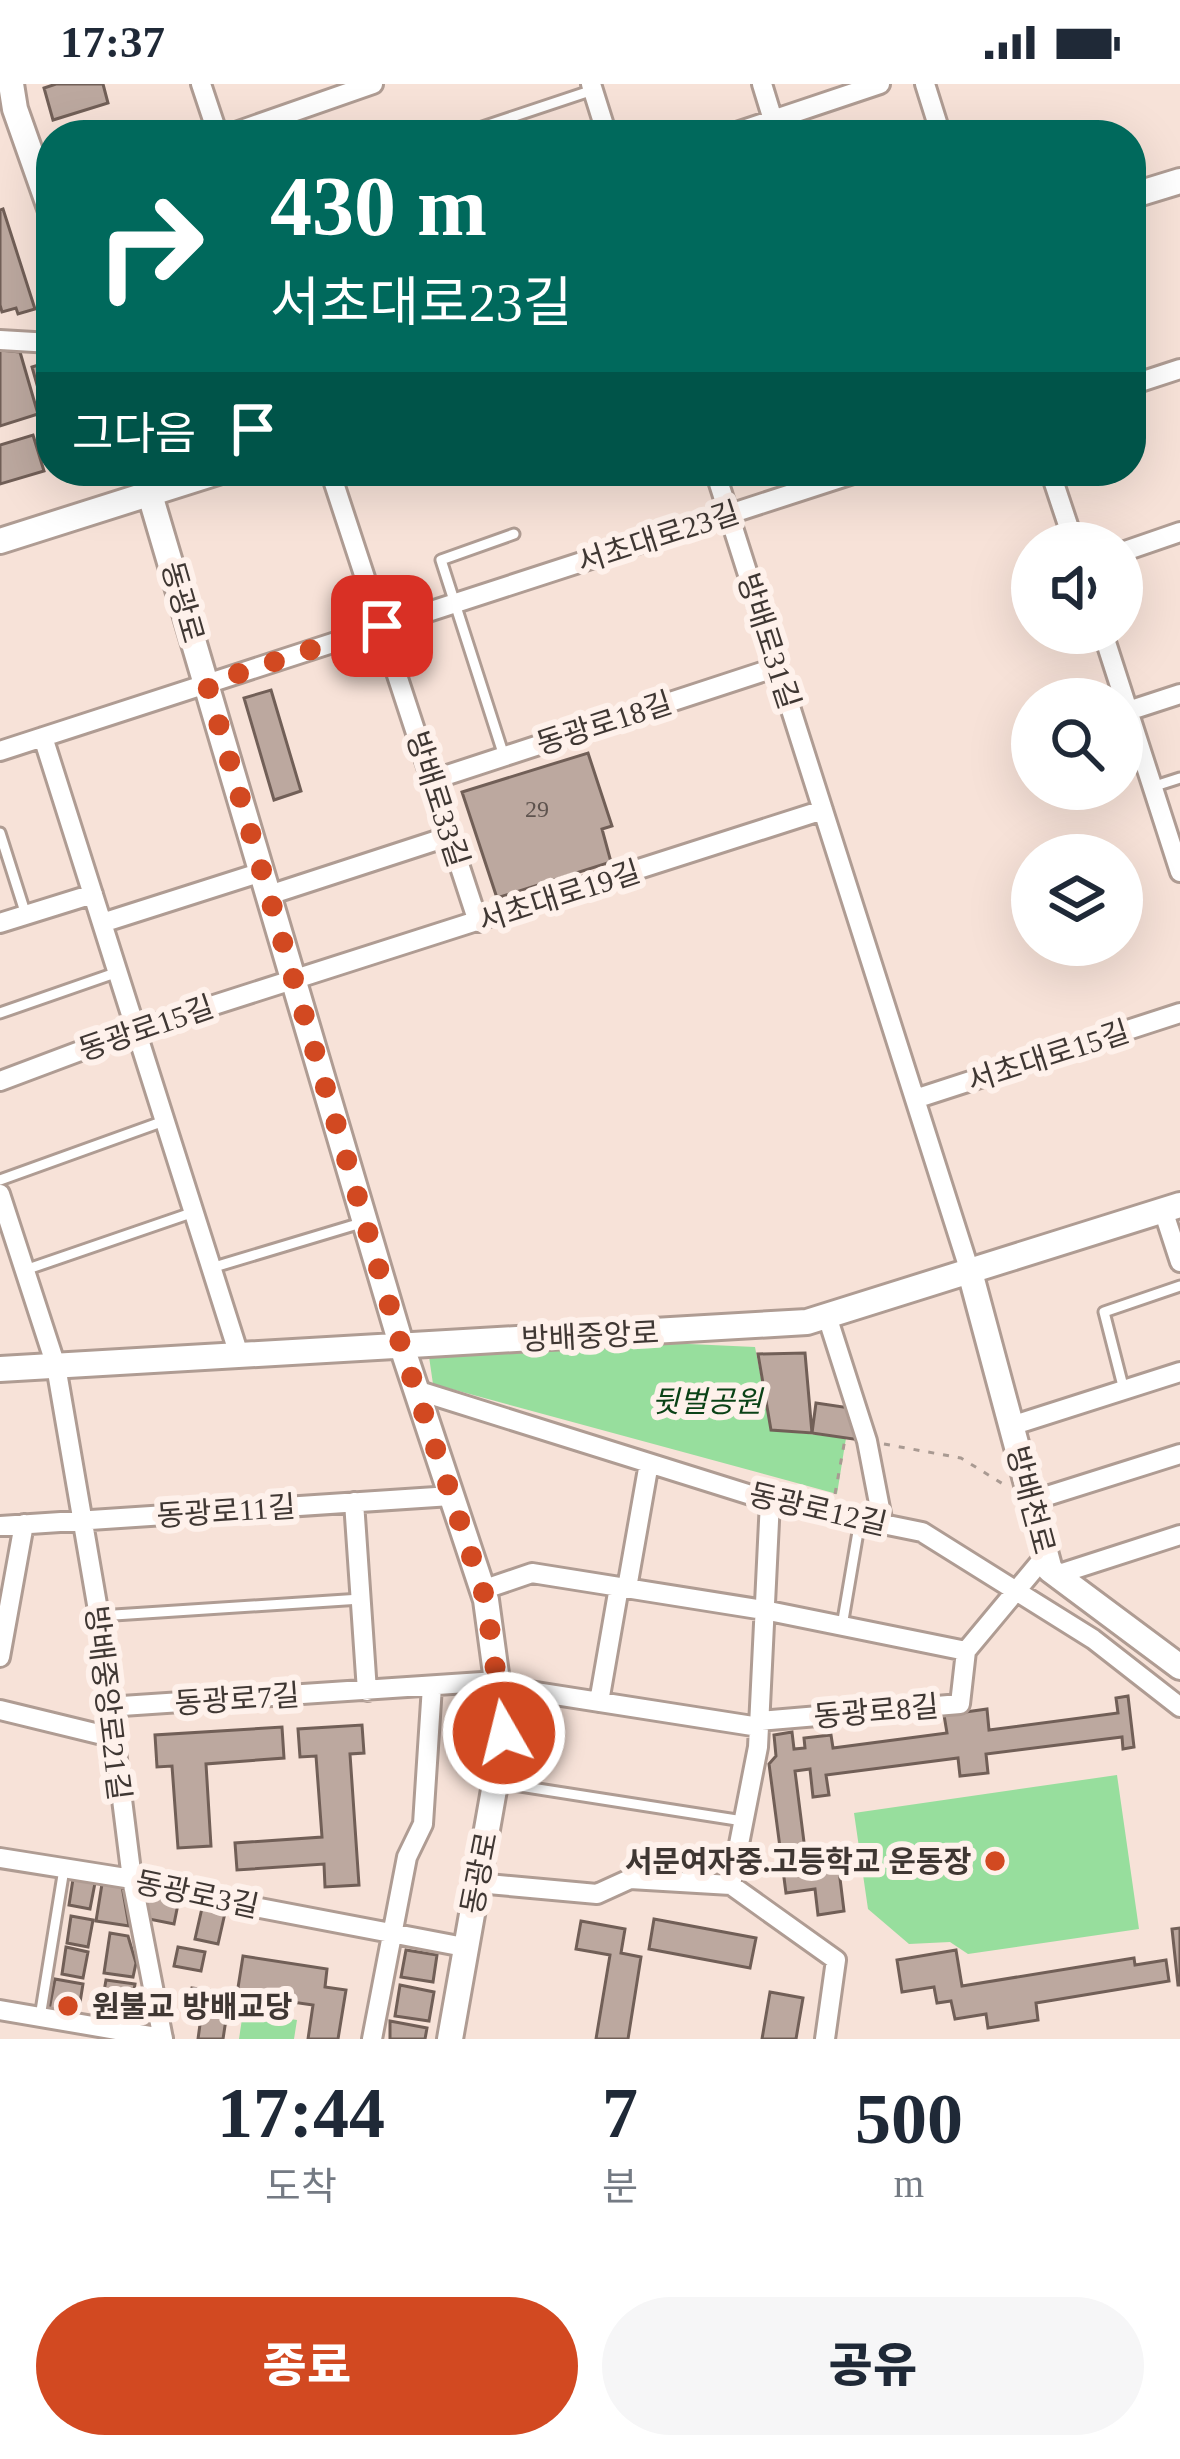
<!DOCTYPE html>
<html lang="ko">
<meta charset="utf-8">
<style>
body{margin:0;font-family:"Times New Roman","Noto Sans KR",serif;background:#f6f6f7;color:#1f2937;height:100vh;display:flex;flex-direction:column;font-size:45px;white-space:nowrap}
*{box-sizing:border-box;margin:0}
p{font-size:39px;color:#747a83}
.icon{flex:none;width:66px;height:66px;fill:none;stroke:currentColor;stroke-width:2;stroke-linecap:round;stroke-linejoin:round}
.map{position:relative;height:1955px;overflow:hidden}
.side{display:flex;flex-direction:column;background:#fff;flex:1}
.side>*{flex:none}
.top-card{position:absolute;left:36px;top:36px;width:1110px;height:366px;border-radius:48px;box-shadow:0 12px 48px #0002;background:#00695c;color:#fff;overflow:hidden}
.fabs{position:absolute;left:1011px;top:438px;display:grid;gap:24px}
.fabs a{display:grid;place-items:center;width:132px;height:132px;border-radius:50%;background:#fff;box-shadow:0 12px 48px #0002;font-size:60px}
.pin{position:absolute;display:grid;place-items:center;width:102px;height:102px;color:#fff;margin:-51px;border-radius:24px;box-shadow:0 6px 18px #0006}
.me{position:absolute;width:132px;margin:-66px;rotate:352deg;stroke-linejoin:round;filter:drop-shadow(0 0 9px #0008)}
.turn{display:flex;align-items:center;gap:42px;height:252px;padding:0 36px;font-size:54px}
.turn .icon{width:156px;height:156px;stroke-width:2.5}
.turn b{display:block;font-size:84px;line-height:102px}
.then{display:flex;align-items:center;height:114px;padding:0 36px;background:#0003;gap:24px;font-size:45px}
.eta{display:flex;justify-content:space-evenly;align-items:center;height:204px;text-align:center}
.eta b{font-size:72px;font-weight:800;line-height:84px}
.action{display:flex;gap:24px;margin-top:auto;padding:24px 36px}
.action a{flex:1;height:138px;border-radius:72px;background:#d24921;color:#fff;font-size:48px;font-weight:800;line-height:138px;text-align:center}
.action a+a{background:#f6f6f7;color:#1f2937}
.status{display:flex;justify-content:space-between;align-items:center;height:84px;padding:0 60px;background:#fff;direction:ltr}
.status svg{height:33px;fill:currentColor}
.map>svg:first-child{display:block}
</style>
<div class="status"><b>17:37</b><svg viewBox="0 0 49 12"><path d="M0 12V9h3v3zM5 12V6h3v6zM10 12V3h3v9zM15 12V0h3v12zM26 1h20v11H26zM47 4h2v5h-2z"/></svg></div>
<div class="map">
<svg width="1180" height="1955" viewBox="0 0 1180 1955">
<rect width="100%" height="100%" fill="#f7e2d8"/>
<path fill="#97de9d" d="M558,1254L755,1263L771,1346L846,1354L837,1410L433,1300L427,1259Z
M1117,1691L1139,1845L968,1870L950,1858L909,1860L868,1825L854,1729Z
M243,1928L297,1936L294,1955H239Z"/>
<path fill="#bca89f" stroke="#715f57" stroke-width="3" d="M56,0H103L108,19L53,36L44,4Z
M3,125L35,225L18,230L16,224L2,228L0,221V126Z
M0,266L20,268L38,330L0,342Z
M51,277V320L43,322L32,283Z
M33,351L44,387L0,400V361Z
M271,606L301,707L274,716L244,614Z
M588,669L612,742L602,745L611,778L497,814L462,708Z
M805,1269L812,1349L771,1346L758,1270Z
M816,1319L857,1325L867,1357L812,1349Z
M1128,1612L1134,1663L1123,1665L1122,1653L986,1670L988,1689L960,1692L958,1674L826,1691L829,1711L813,1713L810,1685L795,1687L806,1774L818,1773L819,1781L838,1778L844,1827L818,1831L815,1805L786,1809L769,1680L776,1672L774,1651L792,1648L794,1665L805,1664L804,1654L831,1651L833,1664L947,1649L944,1631L987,1625L989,1646L1118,1629L1116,1614Z
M362,1641L364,1669L350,1670L359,1801L325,1803L324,1780L237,1786L235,1759L322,1753L316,1672L300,1673L298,1645Z
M282,1643L284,1674L206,1680L211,1762L178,1764L172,1682L157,1683L155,1651Z
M73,1795L95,1799L90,1825L69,1821Z
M102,1800L122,1802L129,1842L96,1837Z
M151,1808L179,1815L174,1840L149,1835L145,1814Z
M202,1824L225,1829L218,1860L195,1855Z
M71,1832L93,1836L88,1863L67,1859Z
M654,1835L756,1854L750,1884L649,1865Z
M581,1837L625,1845L621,1869L641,1873L628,1955H596L610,1871L576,1865Z
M1180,1844V1901H1178L1172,1845Z
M110,1849L128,1852L136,1879L133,1893L104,1889Z
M66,1863L88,1868L83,1894L62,1890Z
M178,1863L205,1868L201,1887L174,1882Z
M406,1866L437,1871L433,1898L401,1893Z
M956,1866L962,1902L1134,1874L1135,1881L1166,1876L1169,1897L1036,1919L1038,1936L988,1944L986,1930L955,1935L951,1917L937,1919L934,1903L902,1908L897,1876Z
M243,1872L327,1885L325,1903L346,1906L338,1955H308L313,1921L237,1910Z
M55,1895L83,1900L78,1931L49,1926Z
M106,1896L135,1900L132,1918L103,1913Z
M400,1901L434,1908L429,1937L395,1932Z
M192,1904L230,1909L223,1955H198L202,1926L189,1924Z
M770,1908L803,1914L796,1955H762Z
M101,1921L146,1928V1935L141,1942L100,1935Z
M390,1937L427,1944L425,1955H390Z"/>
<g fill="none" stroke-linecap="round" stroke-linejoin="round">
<defs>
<path id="lane" d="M458,51L593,6
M504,672L441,476L514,450
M1152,703L1180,694
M0,749L26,831
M0,929L118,888
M0,1096L164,1037
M211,1184L361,1139
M25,1186L194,1128
M1124,1306L1104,1228L1180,1202
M99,1532L361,1515
M842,1542L860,1436
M500,1699L743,1737
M40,1933L64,1785"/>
<path id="street" d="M201,0L218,51
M591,0L607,51
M762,0L773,36
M925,0L941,51
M227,51L373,0
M728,51L880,0
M0,256L51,259
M1131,301L1180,285
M330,387L478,838
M715,387L970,1188
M1050,387L1074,459
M1122,468L1180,448
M1103,549L1180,788
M1128,627L1180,610
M43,653L239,1271
M0,667L862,387
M432,696L777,583
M269,811L450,752
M0,839L93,810
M102,839L262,788
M0,997L136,946L823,726
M915,1015L1180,929
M0,1110L56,1282L99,1532L132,1795L163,1955
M1163,1126L1180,1178
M827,1232L867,1357L883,1440
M416,1306L770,1417L922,1448L1093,1555L1180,1623
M1011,1342L1180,1288
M1031,1417L1180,1370
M354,1418L367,1607
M0,1442L451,1412
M1056,1491L1180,1451
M627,1504L649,1379
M482,1506L532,1489L764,1526L966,1567
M0,1573L24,1440
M498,1602L759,1643
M599,1618L619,1503
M107,1623L497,1597
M0,1626L111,1653
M759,1637L960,1620L966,1567L1046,1471
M0,1774L132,1795L218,1816L464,1863
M477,1799L597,1810L630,1795L731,1801L836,1876L825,1955
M731,1801L758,1663L770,1417
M0,1926L163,1954
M372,1955L407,1773L423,1740L432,1602"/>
<path id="secondary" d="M11,0L15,25L51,127
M1131,112L1180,97
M143,387L401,1260L486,1516L504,1649L450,1955
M0,457L221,387
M970,1188L1050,1486L1180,1583
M0,1285L807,1238L1180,1121"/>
</defs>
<use href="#lane" stroke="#af9c93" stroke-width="15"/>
<use href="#street" stroke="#af9c93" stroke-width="24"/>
<use href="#secondary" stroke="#af9c93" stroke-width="30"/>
<path stroke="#a99a92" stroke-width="3" stroke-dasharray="6 9" stroke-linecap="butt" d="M884,1360L961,1374L1003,1400
M835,1410L845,1355"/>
<use href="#lane" stroke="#fff" stroke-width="9"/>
<use href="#street" stroke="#fff" stroke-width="18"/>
<use href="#secondary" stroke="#fff" stroke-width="24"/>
</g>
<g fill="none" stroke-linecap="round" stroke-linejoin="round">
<path stroke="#d24921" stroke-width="21" stroke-dasharray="0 37.8" d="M382,542L207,600L401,1261L486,1516L504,1649"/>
</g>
<g fill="#d24921" stroke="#fef1eb" stroke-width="4.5">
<circle cx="995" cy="1777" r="12"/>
<circle cx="68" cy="1922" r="12"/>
</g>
<g text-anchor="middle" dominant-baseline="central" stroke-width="12" stroke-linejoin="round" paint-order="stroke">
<g font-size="24" fill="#5e534e">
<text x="537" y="725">29</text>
</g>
<g font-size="30" fill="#3f3733" stroke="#fef1eb">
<text transform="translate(658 453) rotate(-18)">서초대로23길</text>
<text transform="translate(183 518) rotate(74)">동광로</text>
<text transform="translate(769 557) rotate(72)">방배로31길</text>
<text transform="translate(604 639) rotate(-18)">동광로18길</text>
<text transform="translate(438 715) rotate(72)">방배로33길</text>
<text transform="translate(559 812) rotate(-18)">서초대로19길</text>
<text transform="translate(146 944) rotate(-19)">동광로15길</text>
<text transform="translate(1048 972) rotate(-18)">서초대로15길</text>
<text transform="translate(590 1252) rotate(-3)">방배중앙로</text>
<text transform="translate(1031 1416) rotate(75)">방배천로</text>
<text transform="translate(818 1425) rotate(13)">동광로12길</text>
<text transform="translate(226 1427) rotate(-4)">동광로11길</text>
<text transform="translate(237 1615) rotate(-4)">동광로7길</text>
<text transform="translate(108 1619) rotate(83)">방배중앙로21길</text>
<text transform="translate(876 1627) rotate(-5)">동광로8길</text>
<text transform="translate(479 1789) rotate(-79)">동광로</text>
<text transform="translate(197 1810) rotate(12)">동광로3길</text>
</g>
<g font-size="30" font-style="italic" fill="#0a4216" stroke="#fef1eb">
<text x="707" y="1317">뒷벌공원</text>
</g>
<g font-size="30" font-weight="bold" fill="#3f3733" stroke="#fef1eb" text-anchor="end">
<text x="971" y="1777">서문여자중.고등학교 운동장</text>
<text x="92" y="1922" text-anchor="start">원불교 방배교당</text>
</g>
</g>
</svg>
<div class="fabs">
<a><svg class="icon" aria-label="sound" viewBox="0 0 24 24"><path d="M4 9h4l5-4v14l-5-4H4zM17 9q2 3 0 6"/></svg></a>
<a><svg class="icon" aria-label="search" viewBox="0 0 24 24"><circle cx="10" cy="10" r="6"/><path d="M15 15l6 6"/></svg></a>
<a><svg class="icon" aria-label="layers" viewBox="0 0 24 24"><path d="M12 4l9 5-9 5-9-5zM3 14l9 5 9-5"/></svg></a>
</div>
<div class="pin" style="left:382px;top:542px;background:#d93025"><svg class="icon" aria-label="arrive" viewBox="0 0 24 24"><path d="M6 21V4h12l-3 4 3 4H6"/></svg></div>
<svg class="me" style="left:504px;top:1649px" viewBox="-20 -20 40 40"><circle r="17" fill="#d24921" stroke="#fff" stroke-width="3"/><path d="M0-11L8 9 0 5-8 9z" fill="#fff"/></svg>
<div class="top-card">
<div class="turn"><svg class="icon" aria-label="right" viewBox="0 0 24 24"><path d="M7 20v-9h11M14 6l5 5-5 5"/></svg><div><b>430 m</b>서초대로23길</div></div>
<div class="then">그다음<svg class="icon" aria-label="arrive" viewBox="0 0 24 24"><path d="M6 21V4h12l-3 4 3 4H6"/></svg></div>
</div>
</div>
<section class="side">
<div class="eta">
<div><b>17:44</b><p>도착</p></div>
<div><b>7</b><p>분</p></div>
<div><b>500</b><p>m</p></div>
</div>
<div class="action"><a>종료</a><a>공유</a></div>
</section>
